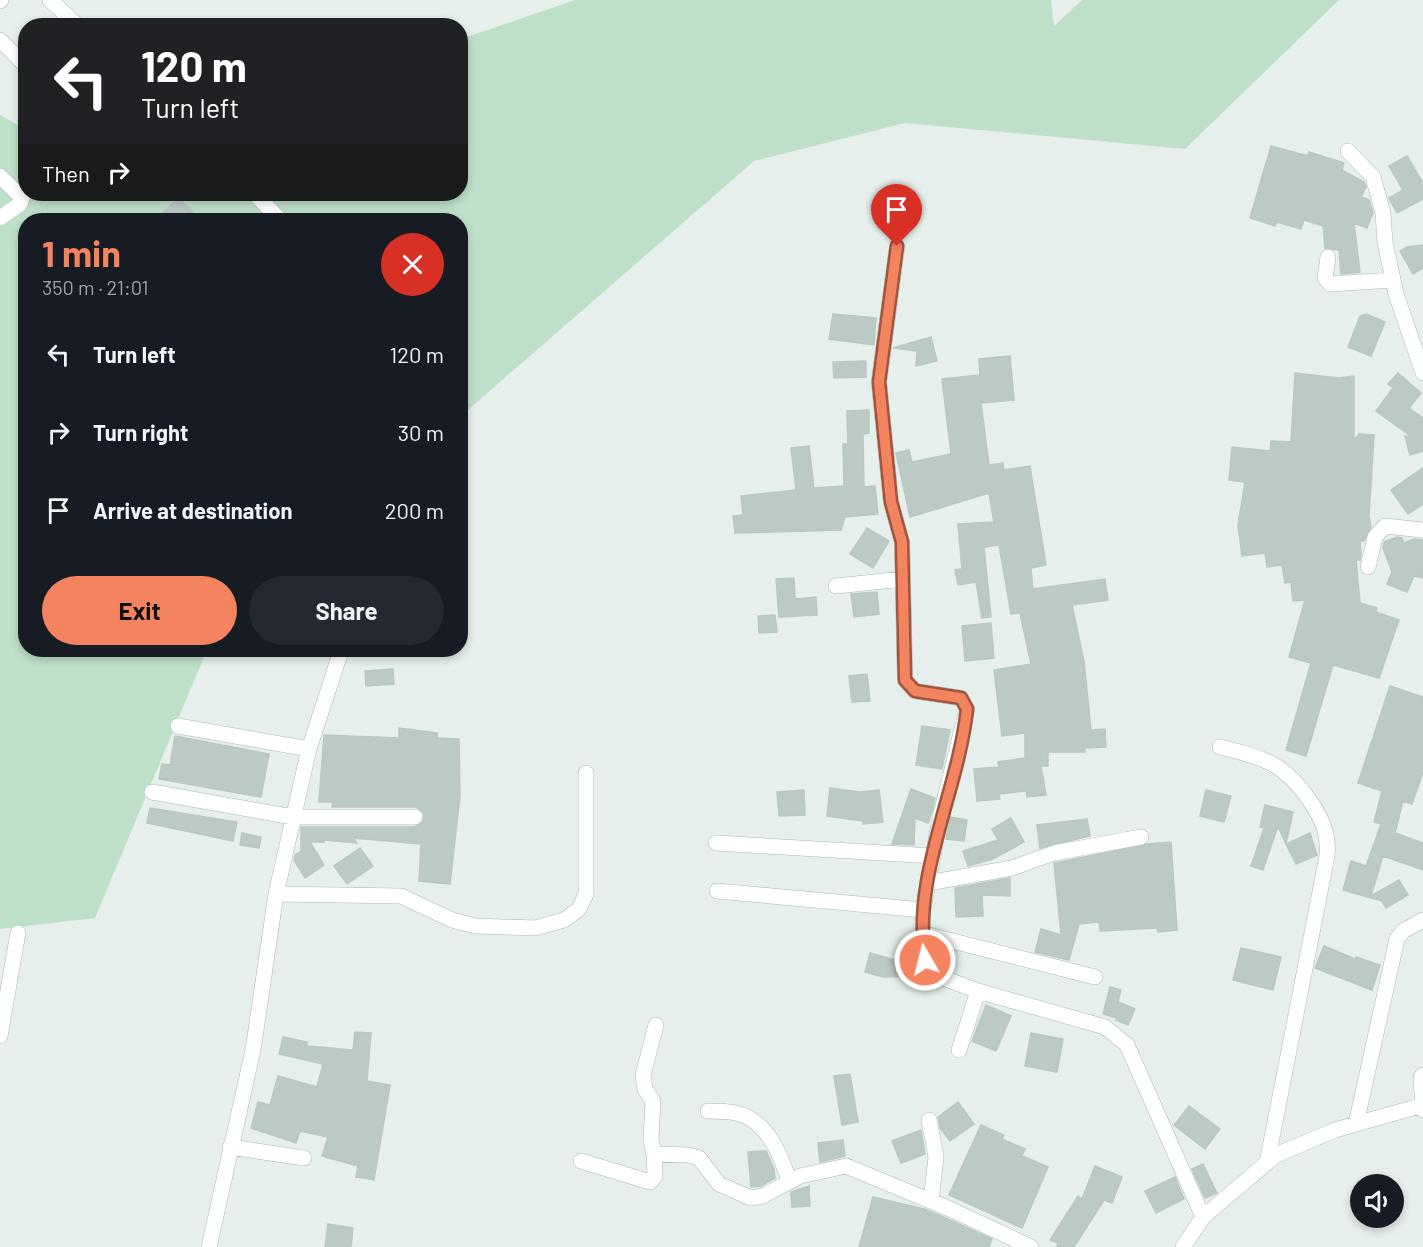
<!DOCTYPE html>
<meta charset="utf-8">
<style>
body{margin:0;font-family:Barlow,sans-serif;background:#242831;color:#f1f3f6;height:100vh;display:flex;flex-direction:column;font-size:22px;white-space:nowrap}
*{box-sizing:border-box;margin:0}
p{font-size:20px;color:#9ea1a6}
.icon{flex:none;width:33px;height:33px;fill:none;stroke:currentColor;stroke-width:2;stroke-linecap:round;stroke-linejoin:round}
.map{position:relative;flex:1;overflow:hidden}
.side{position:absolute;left:18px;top:213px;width:450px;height:444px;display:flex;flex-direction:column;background:#171b24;border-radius:24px;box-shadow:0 3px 9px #0003}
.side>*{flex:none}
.banner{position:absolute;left:18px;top:18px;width:450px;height:183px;border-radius:24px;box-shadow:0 3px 9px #0003;background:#202124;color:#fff;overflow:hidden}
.fabs{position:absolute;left:1350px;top:1174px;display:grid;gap:12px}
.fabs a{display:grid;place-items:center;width:54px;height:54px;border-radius:50%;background:#171b24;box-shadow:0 3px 9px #0003;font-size:30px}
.pin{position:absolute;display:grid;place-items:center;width:51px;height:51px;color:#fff;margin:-62px -26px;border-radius:50% 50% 50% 0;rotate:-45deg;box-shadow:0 0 6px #0007}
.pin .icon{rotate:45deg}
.me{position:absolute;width:66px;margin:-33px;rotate:352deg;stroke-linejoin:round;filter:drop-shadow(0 0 4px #0008)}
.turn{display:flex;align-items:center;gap:21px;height:126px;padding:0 24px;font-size:27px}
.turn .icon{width:78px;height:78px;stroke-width:2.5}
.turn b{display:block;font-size:42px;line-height:51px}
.then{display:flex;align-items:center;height:57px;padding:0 24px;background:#0003;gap:12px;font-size:22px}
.round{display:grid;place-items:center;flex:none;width:63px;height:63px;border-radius:32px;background:#242831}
.overview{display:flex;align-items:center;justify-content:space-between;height:102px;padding:0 24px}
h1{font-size:36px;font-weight:700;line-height:45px;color:#f4845f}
.primary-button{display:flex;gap:12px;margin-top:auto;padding:12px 24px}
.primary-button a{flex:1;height:69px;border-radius:36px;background:#f4845f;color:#111;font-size:24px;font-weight:700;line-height:69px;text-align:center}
.primary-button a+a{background:#242831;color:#f1f3f6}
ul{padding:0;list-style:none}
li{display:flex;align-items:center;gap:18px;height:78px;padding:0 24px}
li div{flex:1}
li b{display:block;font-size:22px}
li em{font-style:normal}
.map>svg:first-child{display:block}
</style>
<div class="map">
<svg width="1423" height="1247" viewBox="0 0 1423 1247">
<rect width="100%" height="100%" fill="#e6efeb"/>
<path fill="#bfe0c8" d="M575,0H1051L1054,26L1082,0H1339L1185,149L905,123L754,161L461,416L460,220H26V650H207L95,918L0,929V115L25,129L26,194H460L461,39Z"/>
<path fill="#bbcac4" stroke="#b8c9c2" stroke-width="1.5" d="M1271,146L1308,156L1309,152L1344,163L1342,170L1364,182L1366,187L1361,197L1369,200L1373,213L1367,228L1354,223L1360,272L1341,274L1339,250L1325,248L1323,226L1304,220L1301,229L1277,222L1275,226L1250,218Z
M1407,156L1423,183V199L1397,213L1389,198L1403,190L1389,166Z
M178,198L202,220H156Z
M1423,245V268L1413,274L1400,251L1407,247Z
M833,314L876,318L874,345L829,339Z
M1366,314L1385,322L1371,356L1348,347L1360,316Z
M931,337L937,361L916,366L917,351L893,348Z
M1010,356L1014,400L981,403L989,465L1003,463L1004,470L1030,466L1046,565L1031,568L1033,589L1105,579L1108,600L1072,605L1084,661L1091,730L1105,729L1106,747L1085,748V752H1048V766H1041L1046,795L1027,797L1026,791L999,794L1000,799L977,801L974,769L999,767L998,762L1025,758V733L1002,736L994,670L1031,664L1020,613L1011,614L999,545L984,547L991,617L982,618L976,582L958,585L955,570L962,569L958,524L994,522L989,493L910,517L896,453L909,450L912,462L951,454L942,379L980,375L979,359Z
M866,361V377L834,378L833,362Z
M1295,373L1338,378L1354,376V441L1359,434L1374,435L1369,516L1371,527L1364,541H1360L1361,554L1360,560H1356L1360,603L1377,608L1376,612L1399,620L1379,678L1333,665L1306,756L1286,750L1311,663L1289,657L1305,600L1293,601L1291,582L1285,583L1282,565L1267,567L1265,553L1242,556L1238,525L1245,482L1229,480L1232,447L1270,451L1271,441L1291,442Z
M1398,373L1421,393L1409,408L1423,418V451L1410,455L1405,436L1412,437L1376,411L1393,388L1388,384Z
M869,410V433L863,434L864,487L875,486L878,514L845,517L841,530L735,533L733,516L743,515L741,496L796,490L791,448L809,446L814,488L844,486L843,444H848L847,411Z
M1423,468V504L1408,514L1391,490Z
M867,528L889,541L873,568L850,554Z
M1397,537L1402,538L1404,543L1414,539L1423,540V578L1414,576L1407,592L1387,584L1392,572L1383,548L1384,542Z
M794,578L795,599L816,597L817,615L779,617L776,579Z
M877,592L879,614L854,617L851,594Z
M775,615L777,632L759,633L758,616Z
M991,623L994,658L965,661L962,626Z
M393,669L394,684L366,686L365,671Z
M867,674L870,701L852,702L849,676Z
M1390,686L1423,697V772L1412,804L1403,801L1395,833L1423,843V870L1383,856L1371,896L1399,880L1408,895L1386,908L1382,901L1343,890L1351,861L1366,866L1381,824L1374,822L1382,791L1358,783Z
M922,726L950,730L942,769L916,765Z
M399,728L437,733V738L459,739L460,796L450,884L419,881L421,844L353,838L357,843L324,840V842H310L324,865L305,878L294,860L295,855L301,851V827H415L423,822L424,813L416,807H332L333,802H319L324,735L399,738Z
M175,736L269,754L261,797L159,779L162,764L170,765Z
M830,788L859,792L879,790L883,822L863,824V821L827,816Z
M911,789L935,798L932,812L928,823L915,818L914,845L892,844Z
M804,790L805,815L779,816L777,792Z
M1206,790L1231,796L1224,822L1200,816Z
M1265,805L1293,812L1286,844L1278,826L1263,870L1251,866L1264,828L1260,827Z
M150,808L237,822L233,841L147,823Z
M950,817L967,820L964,841L946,839Z
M1011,818L1024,842L993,859L968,866L963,851L998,840L992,829Z
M1087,819L1090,836L1040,848L1037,825Z
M242,833L261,837L259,848L240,845Z
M1310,833L1317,855L1296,864L1286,844Z
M1171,842L1177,930L1158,932L1157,928L1100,931L1099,922L1079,924L1069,960L1035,952L1041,929L1061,935L1054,863L1148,844Z
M360,848L373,866L347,884L334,866Z
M1010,878V896L982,895L983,916L956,917L955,888Z
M1324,946L1355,959L1356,957L1380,965L1372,990L1315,968Z
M1241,948L1281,957L1273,990L1233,980Z
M870,953L895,960L915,959L916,976L883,977L865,972Z
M1110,987L1121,990L1118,1002L1135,1009L1128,1025L1116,1020L1117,1018L1103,1014Z
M986,1005L1011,1016L996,1051L972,1041Z
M355,1032L371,1033L367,1081L390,1085L374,1180L356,1177L358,1166L322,1156L328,1137L300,1131L296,1143L251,1128L258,1102L270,1105L278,1076L317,1087L323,1064L279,1054L283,1037L307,1042V1046L353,1050Z
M1031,1033L1063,1039L1057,1072L1025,1066Z
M850,1074L858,1122L842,1125L834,1076Z
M958,1102L974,1124L950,1141L940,1128L938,1117Z
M1189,1106L1220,1129L1205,1149L1174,1125Z
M981,1125L1004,1135L1002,1139L1025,1149L1022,1156L1048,1167L1022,1228L949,1195Z
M921,1130L925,1154L901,1163L892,1141Z
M843,1140L845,1156L820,1162L818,1143Z
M766,1151L774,1169L775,1178L761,1186L751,1187L748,1152Z
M1203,1164L1217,1193L1205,1198L1192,1169Z
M1095,1166L1122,1177L1112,1203L1104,1200L1074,1247H1057L1058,1243L1050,1240L1078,1196L1082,1199Z
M1175,1177L1184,1199L1156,1213L1145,1191Z
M809,1186L810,1206L792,1207L791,1192Z
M873,1197L924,1209L941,1216L992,1239L989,1247H859Z
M328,1224L353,1228L351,1247H325Z"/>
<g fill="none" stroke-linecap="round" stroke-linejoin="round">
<defs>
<path id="street" d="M50,0L78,26
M0,1L1,0
M0,40L26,66
M1348,151L1373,177L1383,213L1385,242L1396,294L1423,373
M0,176L22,198L20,204L0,218
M255,194L280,220
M897,247L879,382L891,502L902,542L905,680L915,691L961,698L967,709L940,818L923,910L921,933L925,960L938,976L978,991L1105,1027L1127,1045L1203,1217
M1328,257L1325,278L1330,284L1393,280
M1368,567L1375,537L1385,526L1423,530
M836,586L903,579
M178,726L309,749
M1220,747C1265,758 1285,763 1312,804C1323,821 1329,835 1327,856L1267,1163
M152,792L293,817H415
M716,843L933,856
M928,883L1012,868L1054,853L1141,837
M717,891L923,910
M276,894L401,896L452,920L475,926L535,928L564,920L579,909L586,894V773
M921,933L1095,977
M0,1036L18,933
M959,1050L978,991
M1423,1075L1421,1077L1423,1110
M708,1111C717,1111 727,1111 736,1113C767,1120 781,1155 789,1181
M929,1120L936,1157L931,1201
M1356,1124L1397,939L1403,931L1423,920
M230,1147L304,1158
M654,1154L651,1139L653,1101L645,1089L643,1075L656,1025
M581,1161L650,1182L655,1176L654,1154L688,1155L699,1158L719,1184L751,1198L763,1196L800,1176L846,1166L950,1209L1031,1247
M209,1247L253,1050L276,894L309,749L341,651
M1183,1247L1203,1217L1276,1155L1335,1130L1423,1105"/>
</defs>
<use href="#street" stroke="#a8b8b2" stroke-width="16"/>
<use href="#street" stroke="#fff" stroke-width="15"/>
</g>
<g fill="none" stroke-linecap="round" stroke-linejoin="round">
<defs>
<path id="route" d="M897,246L879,382L891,502L902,542L905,680L915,691L961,698L967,709C958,792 912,875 925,960"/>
</defs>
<use href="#route" stroke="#9f563e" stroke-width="15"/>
<use href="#route" stroke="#f4845f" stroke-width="10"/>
</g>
</svg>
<div class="fabs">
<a><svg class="icon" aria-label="sound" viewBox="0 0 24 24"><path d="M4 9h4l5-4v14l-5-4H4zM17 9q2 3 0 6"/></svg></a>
</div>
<div class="pin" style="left:897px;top:246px;background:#d93025"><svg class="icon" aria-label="arrive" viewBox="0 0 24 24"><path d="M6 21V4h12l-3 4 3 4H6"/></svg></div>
<svg class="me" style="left:925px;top:960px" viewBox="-20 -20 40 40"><circle r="17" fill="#f4845f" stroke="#fff" stroke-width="3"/><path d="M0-11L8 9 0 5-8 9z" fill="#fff"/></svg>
<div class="banner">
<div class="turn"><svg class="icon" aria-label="left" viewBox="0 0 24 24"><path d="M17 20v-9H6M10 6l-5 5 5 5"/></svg><div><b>120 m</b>Turn left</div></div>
<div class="then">Then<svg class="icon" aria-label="right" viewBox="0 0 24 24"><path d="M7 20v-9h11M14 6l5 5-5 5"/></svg></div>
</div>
<section class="side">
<div class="overview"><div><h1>1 min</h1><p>350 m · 21:01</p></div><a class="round" style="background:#d93025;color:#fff"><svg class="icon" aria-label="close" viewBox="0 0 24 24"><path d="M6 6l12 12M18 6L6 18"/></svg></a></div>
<ul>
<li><svg class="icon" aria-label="left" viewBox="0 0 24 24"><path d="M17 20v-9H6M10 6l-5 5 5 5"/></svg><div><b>Turn left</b></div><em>120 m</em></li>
<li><svg class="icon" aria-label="right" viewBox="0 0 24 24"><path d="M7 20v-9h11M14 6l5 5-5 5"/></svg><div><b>Turn right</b></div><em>30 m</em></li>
<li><svg class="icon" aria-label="arrive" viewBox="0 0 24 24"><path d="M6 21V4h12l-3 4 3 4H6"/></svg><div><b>Arrive at destination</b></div><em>200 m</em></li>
</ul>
<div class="primary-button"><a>Exit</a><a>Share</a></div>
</section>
</div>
